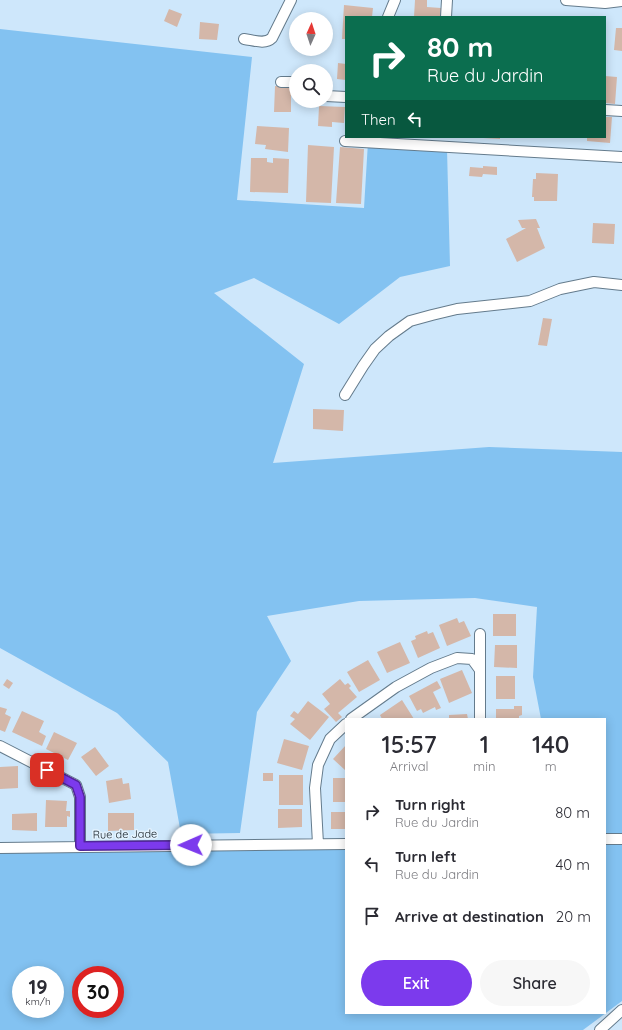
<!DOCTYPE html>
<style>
body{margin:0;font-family:Quicksand,sans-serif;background:#f7f7f7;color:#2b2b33;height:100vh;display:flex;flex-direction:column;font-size:15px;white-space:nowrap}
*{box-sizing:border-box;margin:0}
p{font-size:13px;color:#7c7c81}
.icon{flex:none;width:22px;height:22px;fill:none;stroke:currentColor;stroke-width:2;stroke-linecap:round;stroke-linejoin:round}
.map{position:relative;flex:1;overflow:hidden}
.drawer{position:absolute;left:345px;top:718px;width:261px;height:296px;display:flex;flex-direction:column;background:#fff;border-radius:0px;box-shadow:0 2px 10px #0003}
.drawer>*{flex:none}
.banner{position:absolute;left:345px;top:16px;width:261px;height:122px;border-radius:0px;box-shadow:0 2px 10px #0003;background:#0b6e4f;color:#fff;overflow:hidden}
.needle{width:26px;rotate:3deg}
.controls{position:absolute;left:289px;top:12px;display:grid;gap:8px}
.controls a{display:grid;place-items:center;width:44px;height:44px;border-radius:50%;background:#fff;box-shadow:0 2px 10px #0003;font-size:20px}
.speed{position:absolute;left:12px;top:966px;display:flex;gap:8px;font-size:20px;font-weight:700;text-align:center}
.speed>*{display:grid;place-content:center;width:52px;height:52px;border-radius:50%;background:#fff;box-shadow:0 2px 10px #0003;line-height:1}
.speed small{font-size:10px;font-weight:400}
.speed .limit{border:6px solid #d22;background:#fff;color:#111}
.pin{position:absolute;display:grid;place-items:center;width:34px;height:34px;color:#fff;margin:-17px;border-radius:8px;box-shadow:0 2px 6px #0006}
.me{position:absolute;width:44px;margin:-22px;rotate:269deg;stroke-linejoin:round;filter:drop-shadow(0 0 3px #0008)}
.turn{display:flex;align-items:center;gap:14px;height:84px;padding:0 16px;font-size:18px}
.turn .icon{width:52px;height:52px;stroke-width:2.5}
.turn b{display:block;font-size:28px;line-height:34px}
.then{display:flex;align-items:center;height:38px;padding:0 16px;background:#0003;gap:8px;font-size:15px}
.eta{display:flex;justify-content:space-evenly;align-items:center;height:68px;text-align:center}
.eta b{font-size:24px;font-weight:600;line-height:28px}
.primary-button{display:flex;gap:8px;margin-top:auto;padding:8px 16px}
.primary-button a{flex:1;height:46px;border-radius:24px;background:#7c3aed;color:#fff;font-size:16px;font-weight:600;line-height:46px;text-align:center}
.primary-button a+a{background:#f7f7f7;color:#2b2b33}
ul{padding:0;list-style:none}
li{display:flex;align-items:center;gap:12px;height:52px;padding:0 16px}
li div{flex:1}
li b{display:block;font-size:15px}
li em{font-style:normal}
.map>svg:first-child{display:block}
</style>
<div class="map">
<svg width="622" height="1030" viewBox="0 0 622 1030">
<rect width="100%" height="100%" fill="#cee7fb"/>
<path fill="#83c2f1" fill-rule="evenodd" d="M0,29L252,57L237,200L364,208L368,142L447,149L450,266L400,277L339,324L254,278L214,293L304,364L273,463L489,447L622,452V1001L583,1030H0V853L346,848V1013H605V719H541L533,677L537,607L475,598L359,601L267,616L291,661L257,712L240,833L181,834L168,762L117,713L0,648ZM21,975H55V1009H21ZM81,975H115V1009H81Z"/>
<path fill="#d4b7a9" d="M415,0H427V7L441,8L440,17H414Z
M344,5L373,8L372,17H346V39H342Z
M169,9L182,14L177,27L164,21Z
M200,22L219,24L217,40L199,39Z
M616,28H622V51L614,50Z
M338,63L346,64V80L337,79Z
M605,76L617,77L615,104L605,103Z
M275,86L291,87V112H274Z
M319,106L345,107L344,123L332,122V127L318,126Z
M605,117H612L610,143L587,141V137H605Z
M257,126L289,128L288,152L265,149L266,145L255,144Z
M483,137H500V139L483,138Z
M308,145L334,147L331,203L306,202Z
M340,147L364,149L361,204L336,203Z
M251,158H267V162L273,163V158L289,159L288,193L250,192Z
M483,166L497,167V175L483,174L482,177L469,176L470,167L483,168Z
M536,173L558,174L557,201H534V197H532L533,179H536Z
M536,219L540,228H537L545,248L517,262L506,239L526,228H522L518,220Z
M593,223L615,224L614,244L592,243Z
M543,318L552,319L547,346L538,345Z
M313,409L344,410L343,431L313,429Z
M493,614H516V636H493Z
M457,618L459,623L464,621L471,636L447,646L439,625Z
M427,631L428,634L433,632L440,648L418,658L411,641L416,639L415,636Z
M400,642L410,663L387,673L377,652Z
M495,645H517V668L494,667Z
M368,660L380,680L359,692L347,672Z
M462,670L472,693L449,703L440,679Z
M496,676H515V699H496Z
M7,679L13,683L9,689L3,685Z
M340,679L345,685L348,683L351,686L349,688L357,697L338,713L342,717L336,722L324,709L330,704L322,694Z
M437,681L441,688L433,692L441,708L436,710L435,707L423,713L421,709L417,711L409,696Z
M402,700L414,719H382L380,715Z
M308,701L329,717L310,740L290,724L295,719L290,716L294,711L298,714Z
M514,706H522V715L519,716V719H496V709H514Z
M0,707L7,709L5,714L11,717L5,732L0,730Z
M22,711L44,721L39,732L46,736L42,746L12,732Z
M467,714L468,719H449V715Z
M54,732L77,743L68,760L46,749Z
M284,739L309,746L302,770L277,763Z
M346,745V770H345L333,759Z
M95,747L109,766L96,776L81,757Z
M18,766V788L0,789V767Z
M263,773H273V781H263Z
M279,775H303V805H279Z
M122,778L123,784L129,783L131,799L109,803L106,781Z
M333,778H346V802H333Z
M46,800L67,801L66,811H70V817L67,816V827H45Z
M278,809H302V827L278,828Z
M331,812H346V829H331Z
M37,813V831L12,830V814Z
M108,813H134V830L108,831Z"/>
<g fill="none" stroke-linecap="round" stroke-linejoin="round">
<defs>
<path id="minor" d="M566,0L605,3L622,1
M388,17L395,0
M446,17L447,0
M244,39C253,40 265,45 272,38L291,0
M281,82H296
M326,96L346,97
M605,110L622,111
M345,141L622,157
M345,395L363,366L375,349L389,336L410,321L432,315L457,309L530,301L560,289L594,282L622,285
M480,670V634
M351,719L396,687L431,668L457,658L472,659L480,670V719
M0,746L76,785L80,797V846
M605,839H622
M318,844L315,788L318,765L330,739L346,724
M0,848L346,844
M600,1030L622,1010"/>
</defs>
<use href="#minor" stroke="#647b8c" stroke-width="12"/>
<use href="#minor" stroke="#fff" stroke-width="10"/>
</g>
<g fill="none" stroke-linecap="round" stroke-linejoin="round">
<defs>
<path id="route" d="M47,770L76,785L80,797V846L191,845"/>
</defs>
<use href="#route" stroke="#51269a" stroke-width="10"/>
<use href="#route" stroke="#7c3aed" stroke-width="7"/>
</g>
<g text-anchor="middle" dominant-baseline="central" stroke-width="3" stroke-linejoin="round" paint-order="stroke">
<g font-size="11" fill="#131c23" stroke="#e4f3ff">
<text transform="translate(125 834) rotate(-1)">Rue de Jade</text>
</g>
</g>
</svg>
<div class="controls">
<a><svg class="needle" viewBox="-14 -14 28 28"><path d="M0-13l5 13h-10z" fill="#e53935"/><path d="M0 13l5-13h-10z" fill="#7c7c81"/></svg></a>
<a><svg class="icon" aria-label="search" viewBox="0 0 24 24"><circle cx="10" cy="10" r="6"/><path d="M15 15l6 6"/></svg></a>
</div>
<div class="speed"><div>19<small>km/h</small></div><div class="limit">30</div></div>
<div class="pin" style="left:47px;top:770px;background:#d93025"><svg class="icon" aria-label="arrive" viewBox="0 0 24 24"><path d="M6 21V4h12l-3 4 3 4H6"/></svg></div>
<svg class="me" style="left:191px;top:845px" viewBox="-20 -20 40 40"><circle r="19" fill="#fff"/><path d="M0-13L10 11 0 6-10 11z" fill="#7c3aed"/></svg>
<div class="banner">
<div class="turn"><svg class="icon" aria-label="right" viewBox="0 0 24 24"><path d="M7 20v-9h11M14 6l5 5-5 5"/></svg><div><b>80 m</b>Rue du Jardin</div></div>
<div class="then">Then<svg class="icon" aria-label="left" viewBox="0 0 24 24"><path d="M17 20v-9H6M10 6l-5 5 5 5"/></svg></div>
</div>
<section class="drawer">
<div class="eta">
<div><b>15:57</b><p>Arrival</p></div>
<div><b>1</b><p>min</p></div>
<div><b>140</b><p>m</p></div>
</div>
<ul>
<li><svg class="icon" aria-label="right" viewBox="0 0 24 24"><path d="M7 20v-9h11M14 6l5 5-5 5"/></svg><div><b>Turn right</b><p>Rue du Jardin</p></div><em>80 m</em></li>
<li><svg class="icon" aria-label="left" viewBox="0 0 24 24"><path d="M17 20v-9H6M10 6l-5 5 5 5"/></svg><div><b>Turn left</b><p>Rue du Jardin</p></div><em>40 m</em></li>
<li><svg class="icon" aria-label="arrive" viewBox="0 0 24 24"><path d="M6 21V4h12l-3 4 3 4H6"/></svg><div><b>Arrive at destination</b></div><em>20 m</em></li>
</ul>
<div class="primary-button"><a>Exit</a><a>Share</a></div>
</section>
</div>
